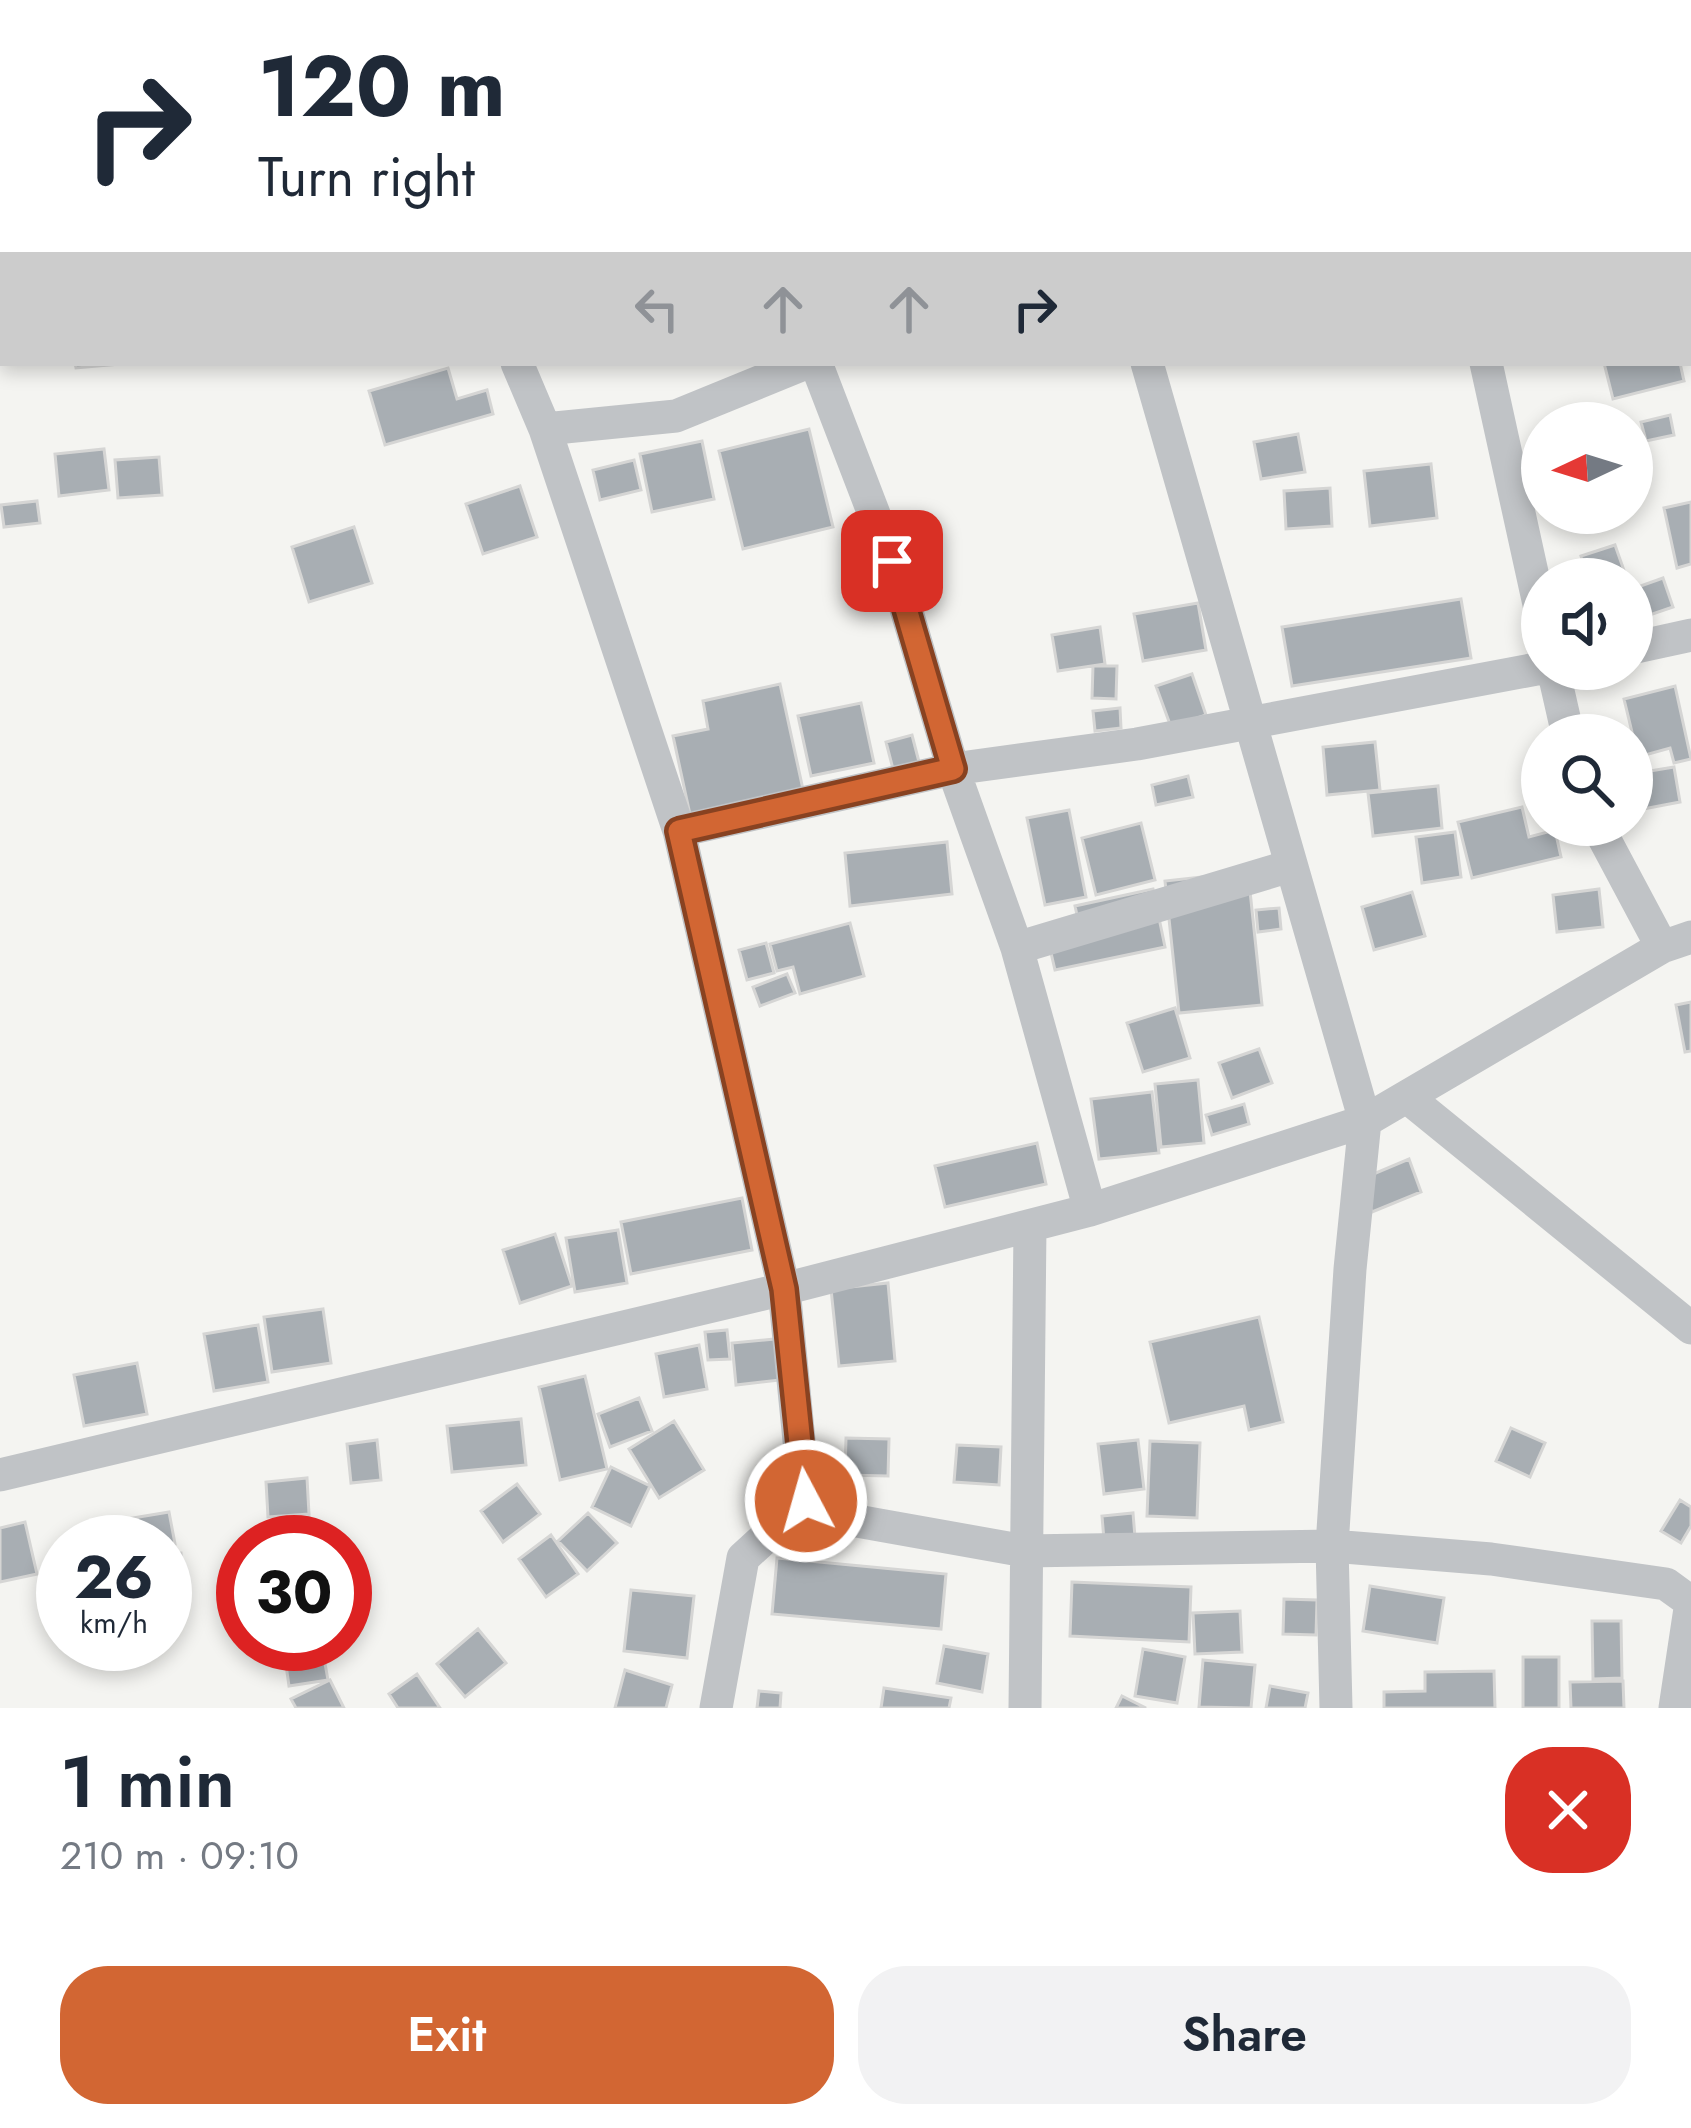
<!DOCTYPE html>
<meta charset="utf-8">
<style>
body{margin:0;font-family:Jost,sans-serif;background:#f2f2f3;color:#1f2937;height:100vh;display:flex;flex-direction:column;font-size:45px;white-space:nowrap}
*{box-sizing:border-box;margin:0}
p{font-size:39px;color:#747a83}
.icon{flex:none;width:66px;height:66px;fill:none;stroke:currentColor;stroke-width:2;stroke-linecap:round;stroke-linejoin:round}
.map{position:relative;height:1708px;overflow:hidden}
.side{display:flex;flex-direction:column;background:#fff;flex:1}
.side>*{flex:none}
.banner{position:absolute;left:0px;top:0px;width:1692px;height:366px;box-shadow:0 6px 18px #0003;background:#fff;color:#1f2937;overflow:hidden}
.needle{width:78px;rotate:266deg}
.buttons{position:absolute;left:1521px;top:402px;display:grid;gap:24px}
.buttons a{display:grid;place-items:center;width:132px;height:132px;border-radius:50%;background:#fff;box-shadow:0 6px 18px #0003;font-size:60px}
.speed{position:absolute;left:36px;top:1515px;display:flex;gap:24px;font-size:60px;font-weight:700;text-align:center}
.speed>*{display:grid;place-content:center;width:156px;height:156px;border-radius:50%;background:#fff;box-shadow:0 6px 18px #0003;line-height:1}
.speed small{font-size:30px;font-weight:400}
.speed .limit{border:18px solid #d22;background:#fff;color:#111}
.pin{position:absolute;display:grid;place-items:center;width:102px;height:102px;color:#fff;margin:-51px;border-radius:24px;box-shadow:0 6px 18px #0006}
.me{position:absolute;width:132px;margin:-66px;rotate:354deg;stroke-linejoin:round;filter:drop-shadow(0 0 9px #0008)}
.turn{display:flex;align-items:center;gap:42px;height:252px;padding:0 60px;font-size:54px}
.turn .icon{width:156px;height:156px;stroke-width:2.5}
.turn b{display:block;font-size:84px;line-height:102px}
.lanes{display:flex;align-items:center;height:114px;padding:0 60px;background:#0003;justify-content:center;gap:60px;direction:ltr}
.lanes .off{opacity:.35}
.round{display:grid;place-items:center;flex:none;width:126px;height:126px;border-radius:48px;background:#f2f2f3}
.summary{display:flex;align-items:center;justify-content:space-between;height:204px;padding:0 60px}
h1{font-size:72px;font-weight:600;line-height:90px}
.button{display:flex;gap:24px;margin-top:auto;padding:24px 60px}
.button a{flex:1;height:138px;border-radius:48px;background:#d26633;color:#fff;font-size:48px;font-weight:600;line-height:138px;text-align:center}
.button a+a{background:#f2f2f3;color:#1f2937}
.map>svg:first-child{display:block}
</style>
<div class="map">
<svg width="1691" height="1708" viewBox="0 0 1691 1708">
<rect width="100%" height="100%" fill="#f4f4f1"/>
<path fill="#a8aeb3" stroke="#d5d5d4" stroke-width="3" d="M1691,229V302H1689V230Z
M75,363H132L76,368Z
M1604,363H1680L1684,381L1613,399Z
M448,368L457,399L487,390L493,414L385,445L369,391Z
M1670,415L1674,435L1646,441L1641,422Z
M809,429L833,527L743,549L719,451Z
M1298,434L1305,472L1261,479L1254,442Z
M702,441L714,499L652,512L640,454Z
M104,449L109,490L59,496L55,454Z
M159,457L162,495L118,498L115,460Z
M634,460L641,490L600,500L593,470Z
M1431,464L1437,518L1370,526L1364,471Z
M520,486L537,537L483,554L466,504Z
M1330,488L1332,526L1286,529L1284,491Z
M37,501L40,523L4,527L1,505Z
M1691,502V564L1677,568L1664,508Z
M354,527L372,583L309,602L292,547Z
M1615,545L1627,579H1588L1581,556Z
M1663,578L1673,607L1632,621V589Z
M1461,599L1471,658L1292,686L1282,627Z
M1198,603L1206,650L1143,661L1134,614Z
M1100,627L1105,664L1058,671L1052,635Z
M1093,666H1117L1116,699L1092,698Z
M1192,674L1206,715L1171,727L1156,686Z
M780,684L804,794L691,819L673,736L708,729L703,701Z
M1675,686L1691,759L1674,763L1670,748L1638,757L1624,699Z
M861,703L874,763L811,776L798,716Z
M1120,708L1121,728L1095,731L1093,711Z
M912,735L919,762L893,769L886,742Z
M1375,742L1380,790L1327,795L1323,747Z
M1674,767L1680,802L1638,810L1632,774Z
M1188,776L1193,797L1156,805L1152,785Z
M1438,786L1442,828L1373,836L1368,793Z
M1522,807L1529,837L1555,830L1561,857L1472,878L1458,822Z
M1069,810L1086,897L1045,905L1027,818Z
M1141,823L1155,880L1096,895L1082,838Z
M1455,832L1461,877L1422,883L1416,837Z
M947,842L952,894L850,906L845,853Z
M1248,872L1262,1005L1179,1013L1165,881Z
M1153,889L1165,947L1055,970L1048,940L1081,933L1075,906Z
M1599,889L1603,927L1557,932L1553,895Z
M1412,892L1425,936L1374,950L1362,907Z
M1279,908L1281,929L1258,932L1256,910Z
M850,923L864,976L800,994L793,967L777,971L770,944Z
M766,943L774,973L747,980L739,950Z
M787,974L795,993L760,1006L753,987Z
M1691,1002V1051L1685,1052L1676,1005Z
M1175,1008L1190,1058L1143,1072L1127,1023Z
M1259,1049L1272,1083L1232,1098L1219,1063Z
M1198,1080L1204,1143L1161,1147L1155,1084Z
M1152,1092L1159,1153L1099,1159L1091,1099Z
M1244,1104L1249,1124L1212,1135L1206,1115Z
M1037,1143L1046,1184L945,1207L935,1166Z
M1409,1159L1421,1192L1372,1212L1359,1180Z
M742,1198L752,1250L631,1274L621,1222Z
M618,1230L627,1283L575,1292L566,1238Z
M555,1234L572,1286L520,1303L503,1250Z
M888,1283L895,1361L839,1366L831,1289Z
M323,1309L331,1363L272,1372L264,1317Z
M1259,1317L1283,1422L1249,1430L1244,1406L1169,1423L1150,1342Z
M258,1325L268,1382L214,1391L204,1334Z
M727,1330L730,1359L708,1360L705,1332Z
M775,1339L780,1380L736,1385L732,1343Z
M699,1345L707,1389L664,1397L656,1354Z
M137,1363L147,1414L84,1426L74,1375Z
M585,1376L607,1469L560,1480L539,1387Z
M639,1398L652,1431L610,1447L598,1414Z
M521,1419L526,1465L452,1472L447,1426Z
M674,1421L704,1470L659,1498L629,1449Z
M1511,1428L1545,1443L1530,1477L1496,1461Z
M846,1438L889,1439L888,1476L845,1475Z
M377,1440L381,1480L351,1483L347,1444Z
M1138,1440L1144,1489L1104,1494L1098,1444Z
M1150,1441L1200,1443L1197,1518L1147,1516Z
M957,1445L1001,1447L999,1485L954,1482Z
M611,1467L650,1486L631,1526L592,1507Z
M307,1478L309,1514L268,1517L266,1482Z
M517,1484L540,1514L503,1542L481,1511Z
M1680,1500L1691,1507V1526L1681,1543L1661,1531Z
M169,1512L175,1544L125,1542L121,1520Z
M588,1513L617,1543L587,1571L558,1541Z
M1133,1513L1135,1537L1104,1540L1102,1516Z
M309,1517L316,1542H255L252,1532Z
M25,1522L37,1574L0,1582V1528Z
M95,1528L99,1542H76L73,1535Z
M551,1535L578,1574L546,1597L519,1559Z
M181,1553L184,1589L165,1591V1554Z
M777,1558L946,1574L941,1629L772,1614Z
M1072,1582L1191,1587L1189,1642L1070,1636Z
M1370,1586L1444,1598L1437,1643L1363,1631Z
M631,1590L694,1596L687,1658L624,1651Z
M1284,1599L1317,1600L1316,1635L1283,1634Z
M1240,1611L1242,1652L1195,1654L1193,1613Z
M1592,1621H1621L1622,1678L1593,1679Z
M478,1629L506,1663L465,1697L437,1664Z
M944,1646L988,1654L982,1692L937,1683Z
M1143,1649L1185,1657L1177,1703L1135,1696Z
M1523,1657H1559V1708H1523Z
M324,1658L328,1680L289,1686L286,1665Z
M1203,1660L1255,1665L1251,1708L1199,1707Z
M625,1670L672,1685L666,1708H615Z
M1494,1671L1495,1708H1384V1692L1425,1691V1672Z
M417,1674L440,1708H398L389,1694Z
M330,1680L344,1708H296L291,1699Z
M1623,1681L1624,1708H1571L1570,1682Z
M1270,1686L1308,1693L1305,1708H1266Z
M884,1688L951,1698L949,1708H881Z
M759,1691L781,1693L780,1708H757Z
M1122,1696L1146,1708H1116Z"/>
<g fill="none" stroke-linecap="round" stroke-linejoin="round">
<path stroke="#c0c3c6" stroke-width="33" d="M374,0L375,3
M728,0L729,3
M0,110L3,109
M1689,133L1691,132
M517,363L545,429L679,831L784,1289L805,1501L743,1558L716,1708
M816,363L892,561L953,769L1137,744L1542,668
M1147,363L1365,1121L1350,1269L1332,1546L1336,1708
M1486,363L1542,618
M545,429L676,416L806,363
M1632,648L1691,635
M1553,669L1568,735
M1597,825L1662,947
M679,831L953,769L1017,948L1090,1210
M1017,948L1290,866
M1407,1097L1691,1328
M0,1475L784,1289L1090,1210L1365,1121L1662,947L1691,937
M805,1501L840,1518L1025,1551L1332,1546L1491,1559L1666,1584L1691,1602
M1025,1708L1030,1226
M1675,1708L1691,1602"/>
</g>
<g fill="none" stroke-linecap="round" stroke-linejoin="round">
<defs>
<path id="route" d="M806,1501L784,1289L679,831L953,769L892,561"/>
</defs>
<use href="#route" stroke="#884221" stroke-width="30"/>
<use href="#route" stroke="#d26633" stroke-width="21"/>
</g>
</svg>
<div class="buttons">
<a><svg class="needle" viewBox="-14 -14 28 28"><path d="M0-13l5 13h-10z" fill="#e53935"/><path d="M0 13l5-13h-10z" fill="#747a83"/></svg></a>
<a><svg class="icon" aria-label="sound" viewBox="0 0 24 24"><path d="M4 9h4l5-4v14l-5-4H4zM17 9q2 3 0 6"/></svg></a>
<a><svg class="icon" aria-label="search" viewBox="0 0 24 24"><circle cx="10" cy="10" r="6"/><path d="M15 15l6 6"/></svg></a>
</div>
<div class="speed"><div>26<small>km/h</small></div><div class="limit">30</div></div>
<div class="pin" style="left:892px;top:561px;background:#d93025"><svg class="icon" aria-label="arrive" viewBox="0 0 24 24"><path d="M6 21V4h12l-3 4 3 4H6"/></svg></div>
<svg class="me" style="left:806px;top:1501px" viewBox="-20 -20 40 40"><circle r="17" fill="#d26633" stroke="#fff" stroke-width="3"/><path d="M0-11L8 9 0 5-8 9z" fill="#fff"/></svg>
<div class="banner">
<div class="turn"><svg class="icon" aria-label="right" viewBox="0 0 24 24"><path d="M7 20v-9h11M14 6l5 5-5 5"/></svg><div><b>120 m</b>Turn right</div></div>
<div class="lanes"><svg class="icon off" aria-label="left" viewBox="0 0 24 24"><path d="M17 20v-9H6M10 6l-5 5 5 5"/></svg><svg class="icon off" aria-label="ahead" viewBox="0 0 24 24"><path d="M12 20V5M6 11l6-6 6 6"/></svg><svg class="icon off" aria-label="ahead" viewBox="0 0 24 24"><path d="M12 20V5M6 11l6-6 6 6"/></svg><svg class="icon" aria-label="right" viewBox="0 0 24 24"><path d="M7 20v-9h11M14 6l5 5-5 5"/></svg></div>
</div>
</div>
<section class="side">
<div class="summary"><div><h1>1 min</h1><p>210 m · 09:10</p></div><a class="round" style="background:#d93025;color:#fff"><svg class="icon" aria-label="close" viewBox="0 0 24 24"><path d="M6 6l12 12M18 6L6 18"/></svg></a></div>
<div class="button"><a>Exit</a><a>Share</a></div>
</section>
